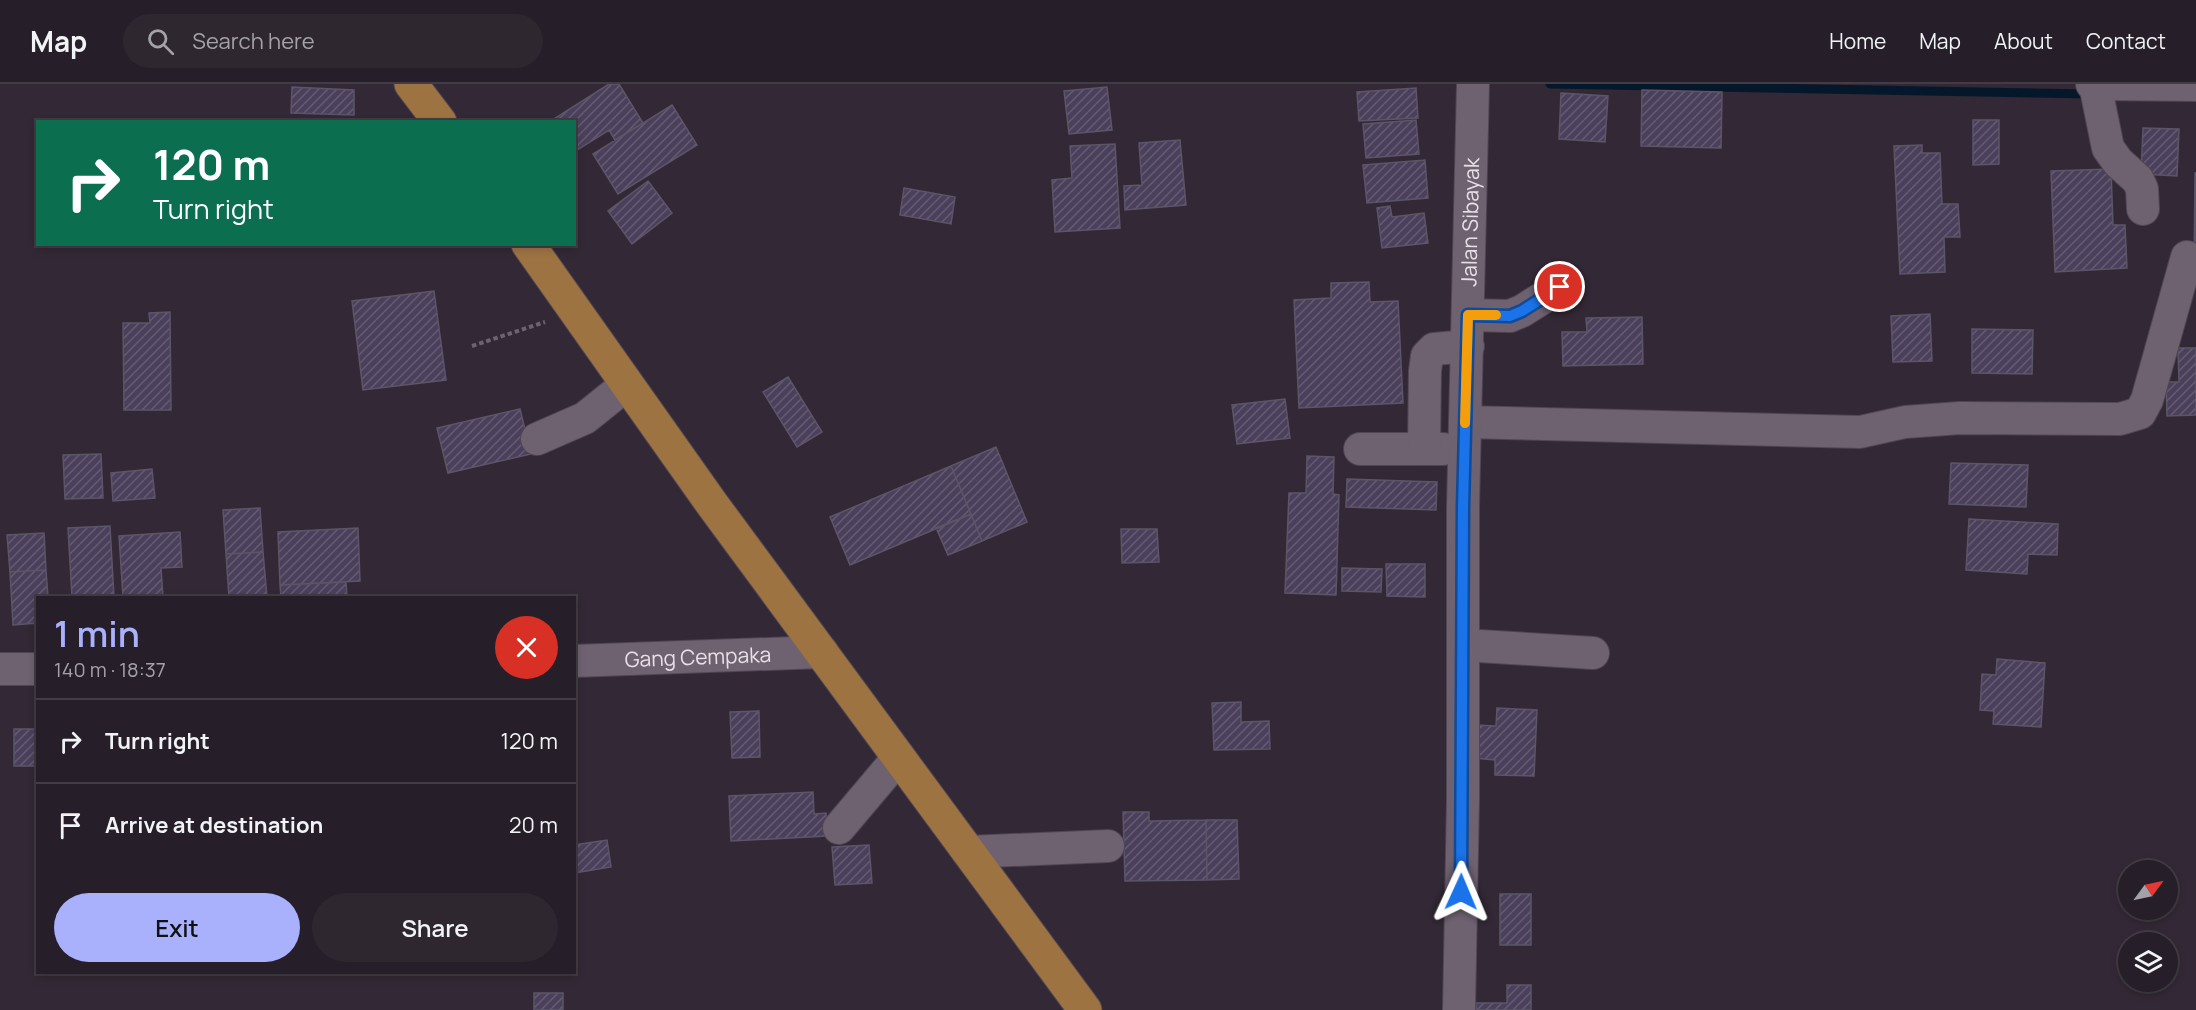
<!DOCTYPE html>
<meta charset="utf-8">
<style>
body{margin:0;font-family:Manrope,sans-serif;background:#2e2730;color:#f1f3f6;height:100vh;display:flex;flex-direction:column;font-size:22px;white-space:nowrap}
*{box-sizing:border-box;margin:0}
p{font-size:20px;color:#a4a2a8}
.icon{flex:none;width:33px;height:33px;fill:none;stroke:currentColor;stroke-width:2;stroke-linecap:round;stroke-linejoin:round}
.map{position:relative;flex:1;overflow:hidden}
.drawer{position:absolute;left:36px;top:512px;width:540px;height:378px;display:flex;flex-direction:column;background:#261e28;border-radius:0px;box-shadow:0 3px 9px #0003,0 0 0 2px #423c45}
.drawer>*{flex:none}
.hud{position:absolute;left:36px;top:36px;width:540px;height:126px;border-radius:0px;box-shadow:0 3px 9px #0003,0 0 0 2px #423c45;background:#0b6e4f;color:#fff;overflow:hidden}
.needle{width:39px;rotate:57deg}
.tools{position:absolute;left:2118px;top:776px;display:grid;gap:12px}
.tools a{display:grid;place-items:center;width:60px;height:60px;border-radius:50%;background:#261e28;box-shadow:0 3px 9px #0003,0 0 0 2px #423c45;font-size:30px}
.pin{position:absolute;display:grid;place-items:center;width:51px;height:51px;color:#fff;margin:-26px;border:3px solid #fff;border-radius:50%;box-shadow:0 2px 6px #0007}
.me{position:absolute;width:66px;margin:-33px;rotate:1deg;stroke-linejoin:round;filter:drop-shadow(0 0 4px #0008)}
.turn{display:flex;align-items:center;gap:21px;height:126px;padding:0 18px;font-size:27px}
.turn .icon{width:78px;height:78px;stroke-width:2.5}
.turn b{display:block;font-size:42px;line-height:51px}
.round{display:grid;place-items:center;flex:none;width:63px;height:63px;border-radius:32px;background:#2e2730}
.summary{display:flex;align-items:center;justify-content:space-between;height:102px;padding:0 18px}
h1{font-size:36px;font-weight:600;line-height:45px;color:#a9b0fc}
.button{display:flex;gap:12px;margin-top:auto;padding:12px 18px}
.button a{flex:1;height:69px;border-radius:36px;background:#a9b0fc;color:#111;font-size:24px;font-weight:600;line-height:69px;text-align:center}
.button a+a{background:#2e2730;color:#f1f3f6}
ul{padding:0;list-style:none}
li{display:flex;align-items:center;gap:18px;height:84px;padding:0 18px;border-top:2px solid #423c45}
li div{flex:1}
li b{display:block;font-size:22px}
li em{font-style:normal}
header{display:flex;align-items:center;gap:36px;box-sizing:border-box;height:84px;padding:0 30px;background:#261e28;border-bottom:2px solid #423c45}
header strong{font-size:28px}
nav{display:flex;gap:33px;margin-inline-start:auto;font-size:21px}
.search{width:420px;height:54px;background:#2e2730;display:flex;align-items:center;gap:15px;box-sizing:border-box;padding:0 21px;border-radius:33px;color:#a4a2a8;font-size:22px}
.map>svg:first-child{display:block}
</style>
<header>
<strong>Map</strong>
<div class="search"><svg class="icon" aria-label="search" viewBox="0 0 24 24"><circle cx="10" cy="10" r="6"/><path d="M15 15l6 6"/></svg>Search here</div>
<nav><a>Home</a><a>Map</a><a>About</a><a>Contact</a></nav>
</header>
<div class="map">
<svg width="2196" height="926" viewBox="0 0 2196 926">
<defs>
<pattern id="building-hatch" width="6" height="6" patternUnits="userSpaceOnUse" patternTransform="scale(1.5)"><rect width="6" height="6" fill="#4b405b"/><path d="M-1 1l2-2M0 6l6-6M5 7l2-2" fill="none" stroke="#655b73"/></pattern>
</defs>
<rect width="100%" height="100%" fill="#332835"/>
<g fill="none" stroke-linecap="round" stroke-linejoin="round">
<path stroke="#05182b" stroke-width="9" d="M1550,0L2090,10"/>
</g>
<path fill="url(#building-hatch)" stroke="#5c5567" stroke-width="1.5" d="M609,0H619L643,39L615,56L609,46L574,68V38H549Z
M292,3L354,6V31L291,29Z
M1107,3L1112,46L1069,50L1064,7Z
M1416,4L1418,34L1359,37L1357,8Z
M1642,6L1722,8L1721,64L1641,62Z
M1561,9L1608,12L1605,58L1559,55Z
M672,21L697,61L618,110L593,70Z
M1416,36L1419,70L1366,74L1363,40Z
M1973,36H1999V80L1973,81Z
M2143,44L2179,45L2177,92L2141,90Z
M1180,56L1186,121L1125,126L1124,102L1142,101L1139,59Z
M1115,60L1120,144L1055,148L1052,96L1072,94L1070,62Z
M1922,61V69H1940L1942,120H1958L1960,153H1944L1945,188L1900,190L1894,62Z
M1425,76L1428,114L1367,119L1363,81Z
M2111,85L2113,141H2125L2127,184L2055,188L2051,87Z
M2195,89H2196V186H2194Z
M648,97L672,129L632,160L608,127Z
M904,104L955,113L951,140L900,131Z
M1390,122L1392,133L1424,129L1428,159L1382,164L1377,124Z
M1369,198L1370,218L1398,217L1403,319L1299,324L1294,216L1331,214V199Z
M434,207L446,296L363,306L352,217Z
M170,228L171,326H124L123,239H150L149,229Z
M1930,230L1932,277L1893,278L1891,232Z
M1642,233L1643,280L1563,282L1562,248H1587L1586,234Z
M1972,245L2033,246L2032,290L1972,289Z
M2178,264H2196V331L2167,332L2166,298H2179Z
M788,293L822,348L797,363L763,308Z
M1285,315L1290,354L1237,360L1232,321Z
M520,325L531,370L448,389L437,344Z
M996,363L1027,438L982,457L951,382Z
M101,370L103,414L65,415L63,371Z
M1307,372L1334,373L1333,410L1339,411L1336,511L1285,509L1289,409H1306Z
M1951,379L2028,381L2026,423L1949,420Z
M951,382L971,430L850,481L830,433Z
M152,385L155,414L113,417L111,389Z
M1347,395L1437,398L1436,426L1346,423Z
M260,424L263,468L226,470L223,426Z
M971,430L982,457L948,471L936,444Z
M1969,435L2058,440L2057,471L2028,470L2027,490L1966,486Z
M110,442L114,513H72L68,444Z
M358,444L360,497L280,501L278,448Z
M1121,445H1157L1159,478L1122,479Z
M180,448L182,483L161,484L163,513H123L119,452Z
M44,449L46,486L10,488L7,451Z
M263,468L267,513H229L226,470Z
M1386,480H1425V513L1387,512Z
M1342,484L1382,485L1381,508L1342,507Z
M46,486L48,513H38V539L13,541L10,488Z
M346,498L347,513H281L280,501Z
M1997,575L2045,579L2041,643L1993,640L1994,627L1980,626L1982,590L1996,591Z
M1241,618V638L1269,637L1270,665L1214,666L1212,619Z
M1497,624L1537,626L1534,692L1495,691V676L1474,674L1476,641L1496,642Z
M759,627L760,673L732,674L730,628Z
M14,645H38V682H14Z
M813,708L814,730L826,729L827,752L731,757L729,712Z
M1123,728H1149V737L1206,736L1207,796L1125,797Z
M1206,736H1237L1239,795L1207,796Z
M607,756L611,783L574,789V761Z
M869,761L872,799L835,801L832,763Z
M1500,810H1531V861H1500Z
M1507,901H1531V926H1476V919H1507Z
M534,909H563V926H534Z"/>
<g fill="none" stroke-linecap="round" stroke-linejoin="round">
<defs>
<g id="minor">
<path d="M2092,0L2196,1"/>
<path d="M2095,0L2108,64L2118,78L2138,96L2142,105L2143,125"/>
<path d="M1468,231L1510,232L1522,227L1560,203"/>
<path d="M1465,338L1860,348L1905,338L1960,334L2120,335L2140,329L2147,316L2187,173"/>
<path d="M537,355L585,334L626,301"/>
<path d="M1360,365H1443"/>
<path d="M1424,365L1425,287L1427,272L1434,265L1468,262"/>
<path d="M1463,561L1593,569"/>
<path id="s1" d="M574,577L822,568"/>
<path d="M0,585H38"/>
<path d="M839,744L899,673"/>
<path d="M968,768L1108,762"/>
<path id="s2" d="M1459,926L1463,714V423L1473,0"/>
</g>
<path id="major" d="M411,0L440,38
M528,160L712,420L1085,926"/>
</defs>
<use href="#minor" stroke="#504652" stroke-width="34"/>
<use href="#major" stroke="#504652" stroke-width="35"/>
<path stroke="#6d626e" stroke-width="4" stroke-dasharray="4.5 3" stroke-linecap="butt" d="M472,262L545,238"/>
<use href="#minor" stroke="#6e6170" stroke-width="32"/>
<use href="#major" stroke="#9e7342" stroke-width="33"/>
</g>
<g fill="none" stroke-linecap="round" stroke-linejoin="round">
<defs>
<path id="route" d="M1461,808L1463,423L1468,231L1510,232L1522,227L1560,203"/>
</defs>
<use href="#route" stroke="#114b97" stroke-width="15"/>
<use href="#route" stroke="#1a73e8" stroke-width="10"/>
<path stroke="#f59e0b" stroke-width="10" d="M1465,339L1468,231H1496"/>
</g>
<g text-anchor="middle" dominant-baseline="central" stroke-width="6" stroke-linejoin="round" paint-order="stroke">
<g font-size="21" fill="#e8e0e9" stroke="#291e2b">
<text stroke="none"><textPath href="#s2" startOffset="788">Jalan Sibayak</textPath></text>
<text stroke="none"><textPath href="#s1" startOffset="124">Gang Cempaka</textPath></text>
</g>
</g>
</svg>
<div class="tools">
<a><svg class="needle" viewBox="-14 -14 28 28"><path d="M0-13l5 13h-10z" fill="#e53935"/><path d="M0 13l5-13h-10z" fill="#a4a2a8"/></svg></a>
<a><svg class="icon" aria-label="layers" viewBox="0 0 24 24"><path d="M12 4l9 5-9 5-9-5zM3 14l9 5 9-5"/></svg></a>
</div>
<div class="pin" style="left:1560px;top:203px;background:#d93025"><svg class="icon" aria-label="arrive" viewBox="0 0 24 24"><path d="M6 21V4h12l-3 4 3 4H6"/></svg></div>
<svg class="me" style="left:1461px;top:808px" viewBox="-20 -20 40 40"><path d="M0-17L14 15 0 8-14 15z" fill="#1a73e8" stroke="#fff" stroke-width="4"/></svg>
<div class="hud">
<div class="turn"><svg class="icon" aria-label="right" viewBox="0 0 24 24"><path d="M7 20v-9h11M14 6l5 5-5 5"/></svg><div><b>120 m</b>Turn right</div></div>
</div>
<section class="drawer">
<div class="summary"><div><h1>1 min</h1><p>140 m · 18:37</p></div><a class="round" style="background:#d93025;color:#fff"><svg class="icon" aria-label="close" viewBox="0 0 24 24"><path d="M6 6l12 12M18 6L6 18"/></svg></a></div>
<ul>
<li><svg class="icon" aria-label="right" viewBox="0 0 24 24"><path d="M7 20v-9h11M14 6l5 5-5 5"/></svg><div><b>Turn right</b></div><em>120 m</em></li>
<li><svg class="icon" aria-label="arrive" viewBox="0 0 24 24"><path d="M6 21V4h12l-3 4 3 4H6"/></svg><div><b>Arrive at destination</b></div><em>20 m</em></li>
</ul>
<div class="button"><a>Exit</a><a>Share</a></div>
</section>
</div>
